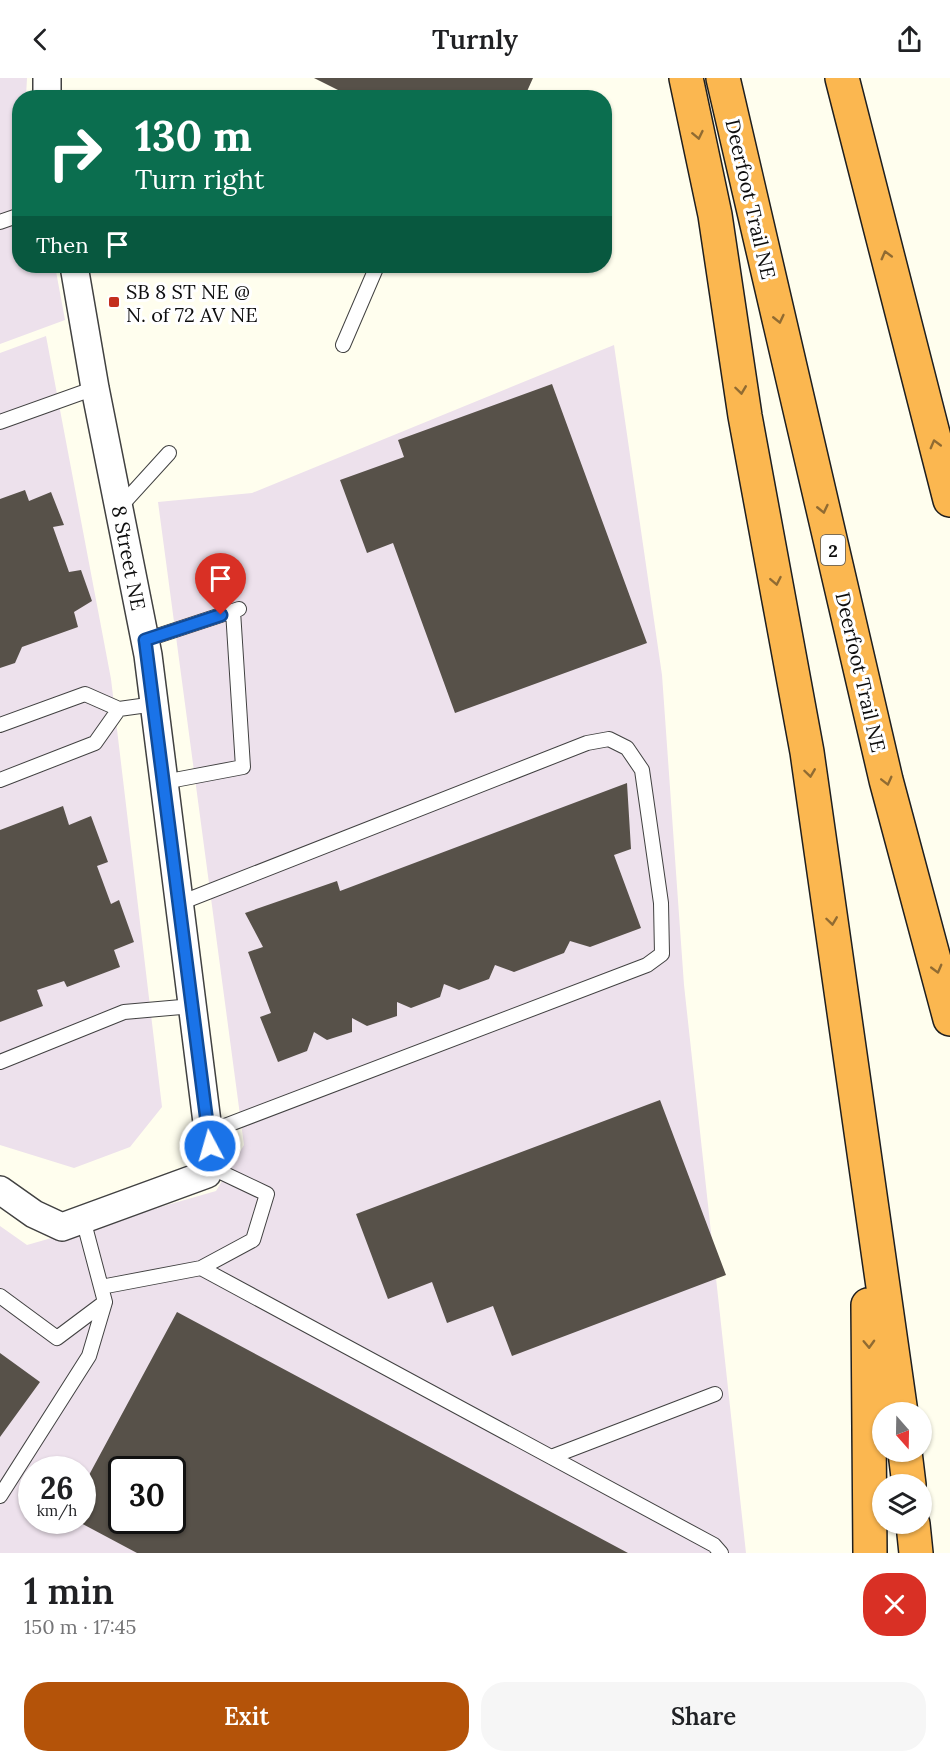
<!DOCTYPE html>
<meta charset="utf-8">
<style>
body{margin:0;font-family:Lora,serif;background:#f6f6f6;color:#202124;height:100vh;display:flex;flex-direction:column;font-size:22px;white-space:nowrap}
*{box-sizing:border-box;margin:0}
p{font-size:20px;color:#757577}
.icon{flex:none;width:33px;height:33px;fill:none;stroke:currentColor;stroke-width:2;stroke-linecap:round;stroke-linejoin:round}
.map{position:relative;height:1475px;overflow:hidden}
.side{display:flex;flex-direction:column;background:#fff;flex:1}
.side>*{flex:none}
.hud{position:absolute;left:12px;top:12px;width:600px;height:183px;border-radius:24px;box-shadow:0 2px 4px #0004;background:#0b6e4f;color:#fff;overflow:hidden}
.needle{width:39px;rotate:160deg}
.tools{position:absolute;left:872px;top:1324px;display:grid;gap:12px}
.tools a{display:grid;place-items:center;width:60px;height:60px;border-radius:50%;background:#fff;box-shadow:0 2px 4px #0004;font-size:30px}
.speed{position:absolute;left:18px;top:1378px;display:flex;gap:12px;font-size:30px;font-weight:700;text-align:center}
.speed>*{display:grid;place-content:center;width:78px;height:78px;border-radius:50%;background:#fff;box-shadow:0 2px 4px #0004;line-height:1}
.speed small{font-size:15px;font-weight:400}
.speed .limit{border:3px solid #111;border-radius:9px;background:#fff;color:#111}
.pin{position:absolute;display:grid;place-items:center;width:51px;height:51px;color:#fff;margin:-62px -26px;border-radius:50% 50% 50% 0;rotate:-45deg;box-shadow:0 0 6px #0007}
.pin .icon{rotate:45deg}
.me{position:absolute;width:66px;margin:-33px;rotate:354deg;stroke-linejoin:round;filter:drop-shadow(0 0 4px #0008)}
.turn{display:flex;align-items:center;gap:21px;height:126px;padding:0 24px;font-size:27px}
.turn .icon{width:78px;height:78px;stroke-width:2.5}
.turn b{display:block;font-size:42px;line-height:51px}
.then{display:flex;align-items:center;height:57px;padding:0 24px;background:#0003;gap:12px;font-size:22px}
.round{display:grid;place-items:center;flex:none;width:63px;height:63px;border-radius:24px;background:#f6f6f6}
.headline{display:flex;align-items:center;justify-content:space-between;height:102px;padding:0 24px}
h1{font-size:36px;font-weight:600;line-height:45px}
.button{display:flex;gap:12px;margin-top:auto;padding:12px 24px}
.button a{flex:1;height:69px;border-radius:24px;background:#b45309;color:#fff;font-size:24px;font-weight:600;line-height:69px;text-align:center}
.button a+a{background:#f6f6f6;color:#202124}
header{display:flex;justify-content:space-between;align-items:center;height:78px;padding:0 24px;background:#fff;font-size:27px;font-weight:600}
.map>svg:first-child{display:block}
</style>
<header><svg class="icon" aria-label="back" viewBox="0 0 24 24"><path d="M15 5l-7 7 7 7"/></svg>Turnly<svg class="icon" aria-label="share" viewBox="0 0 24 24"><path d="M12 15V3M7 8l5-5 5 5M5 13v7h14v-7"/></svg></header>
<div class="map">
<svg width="950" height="1475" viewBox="0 0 950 1475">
<rect width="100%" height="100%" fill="#fffeee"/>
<path fill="#ede1ec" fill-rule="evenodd" d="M0,0H27L26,19L20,20V188H55L65,242L0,266Z
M46,258L111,601L162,1029L130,1069L74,1090L0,1067V275Z
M614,267L662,597L684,907L746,1475H0V1148L27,1167L216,1113L244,1067L158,424L252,415ZM32,1392H82V1443H32ZM122,1392H172V1443H122Z"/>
<path fill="#575149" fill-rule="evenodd" d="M314,0H533L524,20H354Z
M552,306L647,565L455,635L393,465L367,475L340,402L404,379L398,362Z
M25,412L29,423L51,414L64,447L53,449L69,494L81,492L92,523L74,534L78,549L22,569L15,585L0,590V421Z
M627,705L631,771L614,777L641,850L590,869L570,863L564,875L514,894L495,887L489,901L459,912L444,906L440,919L411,930L397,924V938L367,948L352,940V954L327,962L314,954L307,973L278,984L260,939L271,935L248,874L263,869L245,835L337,803L340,813Z
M63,728L69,747L91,738L108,784L97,788L111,826L119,822L134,864L114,872L120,889L67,909L64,903L37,912L43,928L0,944V752Z
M660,1022L726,1197L512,1278L493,1228L447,1245L432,1204L388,1221L356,1136Z
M177,1234L628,1475H137L77,1443H82V1410ZM122,1392H172V1443H122Z
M0,1275L40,1304L0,1359Z"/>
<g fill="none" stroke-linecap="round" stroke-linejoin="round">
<defs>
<path id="service" d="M0,144L20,137
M343,267L377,188
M0,344L95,310
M119,430L169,375
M145,562L239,531
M0,647L85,616L119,631
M0,702L95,665L119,631L155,626
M164,704L243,689L233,533
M180,825L587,665L609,661L627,670L642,692L661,825L662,876L647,887L209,1054
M0,984L124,934L193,928
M201,1190L253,1162L267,1116L208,1088
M101,1209L201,1190L714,1467L721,1475
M0,1218L57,1260L105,1224L83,1141
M551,1379L715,1316
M0,1418L89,1278L105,1224"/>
<path id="minor" d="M47,0V20
M0,1112L34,1136L62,1149L207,1096L210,1068L148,577L95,310L74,188"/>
<path id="motorway" d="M686,0L715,137L745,338L807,674L901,1335
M723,0L886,702L950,941
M842,0L950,422
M868,1227L870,1475
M905,1374L909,1407
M913,1446L916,1475"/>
</defs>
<use href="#service" stroke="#414141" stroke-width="16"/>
<use href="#minor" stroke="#414141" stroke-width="30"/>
<use href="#motorway" stroke="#1f1f1f" stroke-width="36"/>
<use href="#service" stroke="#fff" stroke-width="14"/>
<use href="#minor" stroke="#fff" stroke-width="27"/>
<use href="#motorway" stroke="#fbb750" stroke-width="33"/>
</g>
<defs><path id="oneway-chevron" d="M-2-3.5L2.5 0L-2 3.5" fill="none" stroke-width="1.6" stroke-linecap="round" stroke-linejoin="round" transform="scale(1.5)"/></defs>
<g stroke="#906b32">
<use href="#oneway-chevron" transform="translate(698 57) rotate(78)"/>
<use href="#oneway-chevron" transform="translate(886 177) rotate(-105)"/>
<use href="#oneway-chevron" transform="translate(779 241) rotate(77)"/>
<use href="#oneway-chevron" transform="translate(741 312) rotate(82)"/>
<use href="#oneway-chevron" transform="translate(935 366) rotate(-105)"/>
<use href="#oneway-chevron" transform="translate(823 431) rotate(77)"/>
<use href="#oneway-chevron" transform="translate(776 503) rotate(79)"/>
<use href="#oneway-chevron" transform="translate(810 695) rotate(82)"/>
<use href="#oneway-chevron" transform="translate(887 703) rotate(76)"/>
<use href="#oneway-chevron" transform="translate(832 843) rotate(82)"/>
<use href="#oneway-chevron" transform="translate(937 891) rotate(75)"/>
<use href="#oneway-chevron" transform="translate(869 1266) rotate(88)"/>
</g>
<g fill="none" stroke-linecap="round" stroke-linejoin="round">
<defs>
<path id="route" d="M210,1068L145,562L221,537"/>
</defs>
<use href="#route" stroke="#114b97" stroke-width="15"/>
<use href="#route" stroke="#1a73e8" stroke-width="10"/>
</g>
<rect fill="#c42f1f" stroke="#fff" stroke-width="2" x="108" y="218" width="12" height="12" rx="3"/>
<g text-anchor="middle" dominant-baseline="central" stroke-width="6" stroke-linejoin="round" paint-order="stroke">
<rect fill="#fff" stroke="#565656" stroke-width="1.5" x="821" y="457" width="24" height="30" rx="4.5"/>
<g font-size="18" font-weight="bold" fill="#0e0e0e">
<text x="833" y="472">2</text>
</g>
<g font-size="20" fill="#0e0e0e" stroke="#fff">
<text transform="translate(751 121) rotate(77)">Deerfoot Trail NE</text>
<text transform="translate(129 480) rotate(79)">8 Street NE</text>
<text transform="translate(861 594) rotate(77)">Deerfoot Trail NE</text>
</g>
<g font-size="20" fill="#0e0e0e" stroke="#fff" text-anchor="start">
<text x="126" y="213">SB 8 ST NE @<tspan x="126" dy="23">N. of 72 AV NE</tspan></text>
</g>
</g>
</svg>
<div class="tools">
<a><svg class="needle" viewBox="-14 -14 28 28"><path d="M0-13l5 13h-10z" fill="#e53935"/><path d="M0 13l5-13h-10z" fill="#757577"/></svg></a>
<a><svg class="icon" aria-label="layers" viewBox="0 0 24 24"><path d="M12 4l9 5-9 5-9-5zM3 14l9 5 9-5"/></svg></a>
</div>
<div class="speed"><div>26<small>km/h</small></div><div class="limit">30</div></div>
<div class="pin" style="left:221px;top:537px;background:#d93025"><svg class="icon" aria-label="arrive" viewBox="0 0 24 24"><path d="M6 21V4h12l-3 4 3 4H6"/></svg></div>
<svg class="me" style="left:210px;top:1068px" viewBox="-20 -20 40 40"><circle r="17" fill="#1a73e8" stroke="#fff" stroke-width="3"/><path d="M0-11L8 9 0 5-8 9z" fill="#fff"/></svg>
<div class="hud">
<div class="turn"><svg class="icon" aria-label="right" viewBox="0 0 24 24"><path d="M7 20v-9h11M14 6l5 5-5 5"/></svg><div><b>130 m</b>Turn right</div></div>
<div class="then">Then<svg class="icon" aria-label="arrive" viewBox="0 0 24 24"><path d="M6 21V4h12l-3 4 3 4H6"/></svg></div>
</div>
</div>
<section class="side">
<div class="headline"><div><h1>1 min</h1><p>150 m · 17:45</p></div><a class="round" style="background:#d93025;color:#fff"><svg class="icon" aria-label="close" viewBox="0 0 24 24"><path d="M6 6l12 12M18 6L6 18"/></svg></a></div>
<div class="button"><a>Exit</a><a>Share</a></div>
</section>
